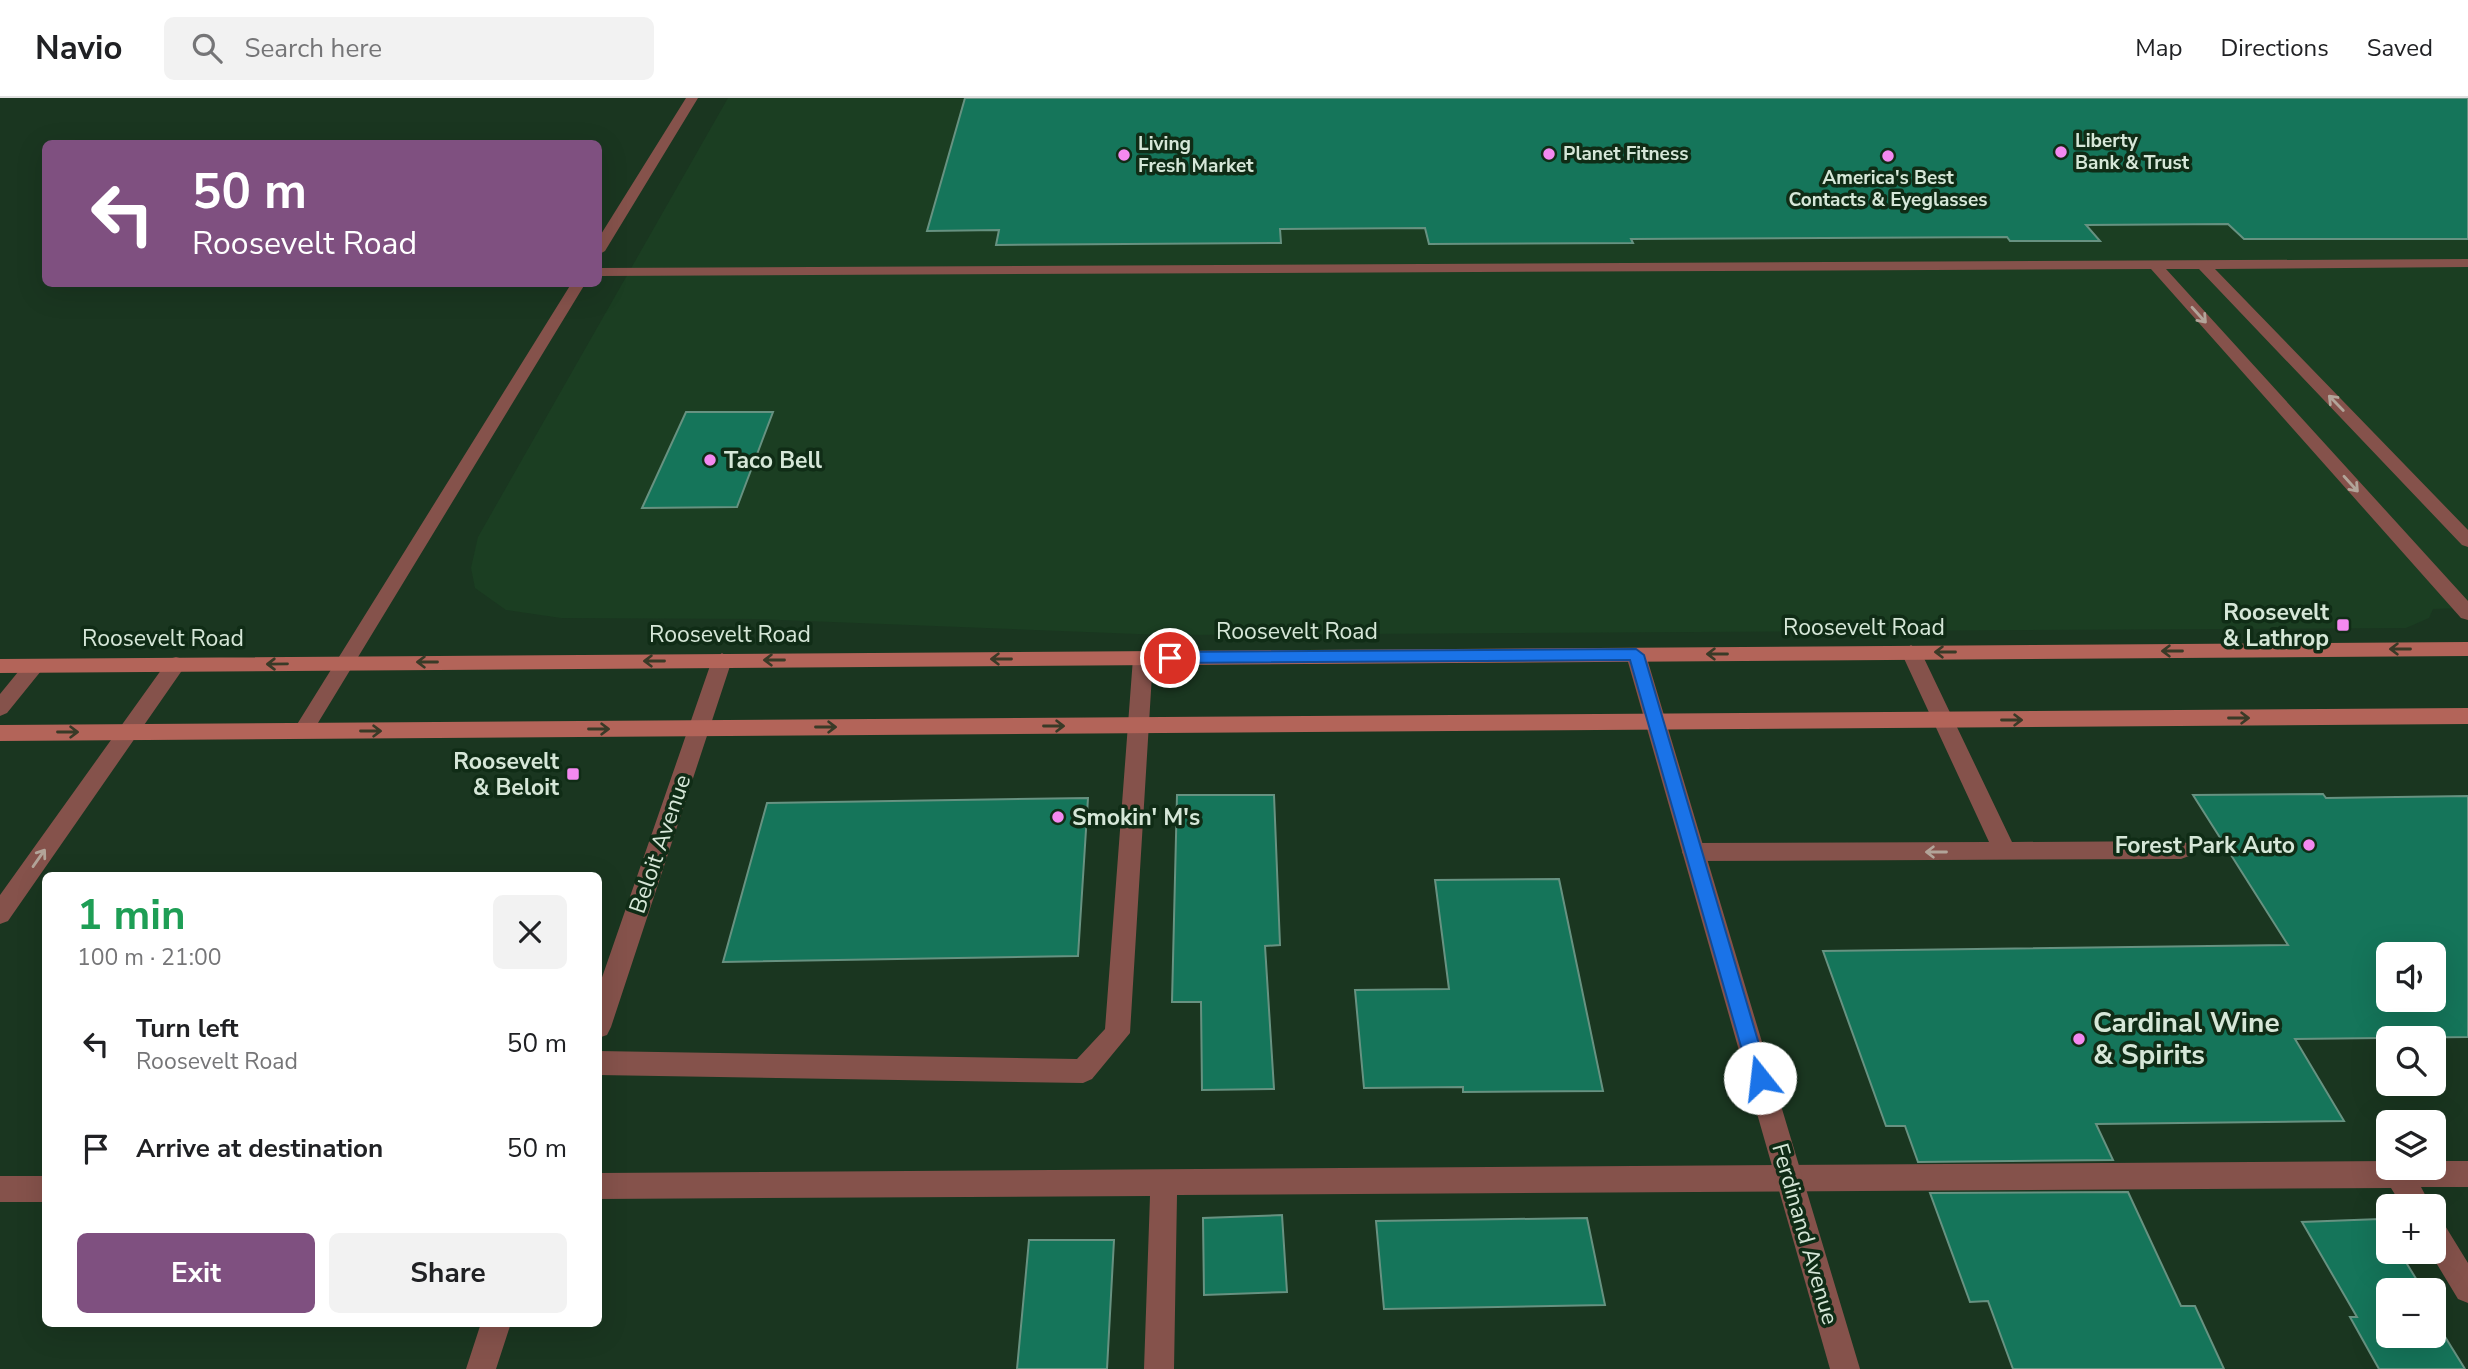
<!DOCTYPE html>
<meta charset="utf-8">
<style>
body{margin:0;font-family:"Nunito Sans",sans-serif;background:#f2f2f2;color:#202124;height:100vh;display:flex;flex-direction:column;font-size:26px;white-space:nowrap}
*{box-sizing:border-box;margin:0}
p{font-size:23px;color:#757577}
.icon{flex:none;width:38px;height:38px;fill:none;stroke:currentColor;stroke-width:2;stroke-linecap:round;stroke-linejoin:round}
.map{position:relative;flex:1;overflow:hidden}
.details{position:absolute;left:42px;top:774px;width:560px;height:455px;display:flex;flex-direction:column;background:#fff;border-radius:10px;box-shadow:0 7px 28px #0002}
.details>*{flex:none}
.top-card{position:absolute;left:42px;top:42px;width:560px;height:147px;border-radius:10px;box-shadow:0 7px 28px #0002;background:#7f5080;color:#fff;overflow:hidden}
.buttons{position:absolute;left:2376px;top:844px;display:grid;gap:14px}
.buttons a{display:grid;place-items:center;width:70px;height:70px;border-radius:10px;background:#fff;box-shadow:0 7px 28px #0002;font-size:35px}
.pin{position:absolute;display:grid;place-items:center;width:60px;height:60px;color:#fff;margin:-30px;border:4px solid #fff;border-radius:50%;box-shadow:0 2px 7px #0007}
.me{position:absolute;width:77px;margin:-38px;rotate:344deg;stroke-linejoin:round;filter:drop-shadow(0 0 5px #0008)}
.turn{display:flex;align-items:center;gap:24px;height:147px;padding:0 35px;font-size:32px}
.turn .icon{width:91px;height:91px;stroke-width:2.5}
.turn b{display:block;font-size:49px;line-height:60px}
.round{display:grid;place-items:center;flex:none;width:74px;height:74px;border-radius:10px;background:#f2f2f2}
.headline{display:flex;align-items:center;justify-content:space-between;height:119px;padding:0 35px}
h1{font-size:42px;font-weight:700;line-height:52px;color:#1e9e55}
.cta{display:flex;gap:14px;margin-top:auto;padding:14px 35px}
.cta a{flex:1;height:80px;border-radius:10px;background:#7f5080;color:#fff;font-size:28px;font-weight:700;line-height:80px;text-align:center}
.cta a+a{background:#f2f2f2;color:#202124}
ul{padding:0;list-style:none}
li{display:flex;align-items:center;gap:21px;height:105px;padding:0 35px}
li div{flex:1}
li b{display:block;font-size:26px}
li em{font-style:normal}
header{display:flex;align-items:center;gap:42px;box-sizing:border-box;height:98px;padding:0 35px;background:#fff;border-bottom:2px solid #e0e0e0}
header strong{font-size:33px}
nav{display:flex;gap:38px;margin-inline-start:auto;font-size:24px}
.search{width:490px;height:63px;background:#f2f2f2;display:flex;align-items:center;gap:18px;box-sizing:border-box;padding:0 24px;border-radius:10px;color:#757577;font-size:26px}
.map>svg:first-child{display:block}
</style>
<header>
<strong>Navio</strong>
<div class="search"><svg class="icon" aria-label="search" viewBox="0 0 24 24"><circle cx="10" cy="10" r="6"/><path d="M15 15l6 6"/></svg>Search here</div>
<nav><a>Map</a><a>Directions</a><a>Saved</a></nav>
</header>
<div class="map">
<svg width="2468" height="1271" viewBox="0 0 2468 1271">
<rect width="100%" height="100%" fill="#1a3620"/>
<path fill="#1b3e22" d="M728,0H2468V510L2433,511L2429,520L2406,530L1163,537L753,521L561,520L506,512L475,490L471,470L478,439Z"/>
<path fill="#15755a" stroke="#679281" stroke-width="2" fill-rule="evenodd" d="M965,0H2468V141H2244L2228,126L2086,127L2100,143H2010L2007,139L1631,141L1633,145L1429,146L1425,130L1280,131L1281,145L996,147L999,132L927,133Z
M686,314H773L737,409L642,410Z
M2323,696L2326,700L2468,698V939L2295,941L2344,1023L2096,1026L2113,1062L1918,1064L1905,1028H1886L1823,853L2288,847L2193,697ZM2389,856H2434V901H2389Z
M1177,697H1274L1280,847L1265,848L1274,991L1202,992L1201,904H1172Z
M1088,700L1078,858L723,864L767,705Z
M1559,781L1603,993L1463,994V989L1364,990L1355,892L1449,891L1435,782Z
M2128,1094L2181,1208H2195L2224,1271H2013L1988,1203L1970,1204L1930,1095Z
M1282,1117L1287,1194L1204,1197L1203,1120Z
M1587,1120L1605,1207L1384,1211L1376,1123Z
M2380,1121L2389,1136V1153H2399L2423,1192H2389V1237H2434V1221L2465,1271H2379L2350,1219H2357L2302,1124Z
M1029,1142H1114L1107,1271H1017Z"/>
<g fill="none" stroke-linecap="round" stroke-linejoin="round">
<path fill="#85524b" fill-rule="evenodd" d="M686,0H698L605,153L598,157V141Z
M2468,161V169L2215,171L2468,432V449L2462,447L2199,171H2166L2468,503V522L2461,520L2151,171L598,178V170Z
M571,186H585L310,638H296L293,633L296,628Z
M1911,547L1921,554L2012,744L2181,743L2189,746L2192,752L2189,758L2181,761L1693,763L1685,760L1682,754L1685,748L1693,745L1989,744L1901,554Z
M1143,553L1153,560L1130,935L1092,981L1083,985L598,977V953L1077,961L1105,931L1133,560Z
M176,559L183,561L186,566L183,571L8,823L0,826V797L169,561Z
M34,561L41,563L44,568L41,573L7,615L0,618V596L27,563Z
M2389,1063V1069H2434V1063H2468V1089H2421L2431,1108H2402L2391,1090L1177,1097L1174,1271H1144L1150,1098L598,1101V1075Z
M0,1078H46V1104H0Z
M2434,1122L2444,1126L2468,1165V1205L2458,1201L2429,1153H2434Z"/>
<path fill="#85524b" fill-rule="evenodd" d="M1636,550L1646,557L1860,1271H1830L1626,557Z
M722,555L732,562L611,929L607,937L598,940V891L712,562Z
M481,1225H511L496,1271H466Z"/>
<path fill="#b36459" fill-rule="evenodd" d="M2468,544V558L0,575V561Z
M2468,610V626L0,643V627Z"/>
</g>
<defs><path id="oneway-shaft" d="M-6 0H5M1.5-3L5.5 0L1.5 3" fill="none" stroke-width="1.6" stroke-linecap="round" stroke-linejoin="round" transform="scale(1.75)"/></defs>
<g stroke="#b2a499">
<use href="#oneway-shaft" transform="translate(2199 217) rotate(48)"/>
<use href="#oneway-shaft" transform="translate(2336 305) rotate(-134)"/>
<use href="#oneway-shaft" transform="translate(2351 386) rotate(48)"/>
<use href="#oneway-shaft" transform="translate(1936 754) rotate(180)"/>
<use href="#oneway-shaft" transform="translate(39 760) rotate(-55)"/>
</g>
<g stroke="#393a27">
<use href="#oneway-shaft" transform="translate(2400 551) rotate(180)"/>
<use href="#oneway-shaft" transform="translate(2172 553) rotate(180)"/>
<use href="#oneway-shaft" transform="translate(1945 554) rotate(180)"/>
<use href="#oneway-shaft" transform="translate(1717 556) rotate(180)"/>
<use href="#oneway-shaft" transform="translate(1001 561) rotate(180)"/>
<use href="#oneway-shaft" transform="translate(774 562) rotate(180)"/>
<use href="#oneway-shaft" transform="translate(654 563) rotate(180)"/>
<use href="#oneway-shaft" transform="translate(427 564) rotate(180)"/>
<use href="#oneway-shaft" transform="translate(277 566) rotate(179)"/>
<use href="#oneway-shaft" transform="translate(2239 620)"/>
<use href="#oneway-shaft" transform="translate(2012 622)"/>
<use href="#oneway-shaft" transform="translate(1054 628)"/>
<use href="#oneway-shaft" transform="translate(826 629)"/>
<use href="#oneway-shaft" transform="translate(599 631)"/>
<use href="#oneway-shaft" transform="translate(371 633)"/>
<use href="#oneway-shaft" transform="translate(68 634)"/>
</g>
<path fill="#1a73e8" stroke="#114b97" stroke-width="2" d="M1636,551L1644,557L1769,980L1767,986L1760,989L1753,986L1750,980L1630,562L1170,565L1163,560L1170,554Z"/>
<g fill="#f489f0" stroke="#102c16" stroke-width="2.5">
<circle cx="2061" cy="54" r="7"/>
<circle cx="1549" cy="56" r="7"/>
<circle cx="1124" cy="57" r="7"/>
<circle cx="1888" cy="58" r="7"/>
<circle cx="710" cy="362" r="7"/>
<rect x="2336" y="520" width="14" height="14" rx="3.5"/>
<rect x="566" y="669" width="14" height="14" rx="3.5"/>
<circle cx="1058" cy="719" r="7"/>
<circle cx="2309" cy="747" r="7"/>
<circle cx="2079" cy="941" r="7"/>
</g>
<g text-anchor="middle" dominant-baseline="central" stroke-width="7" stroke-linejoin="round" paint-order="stroke">
<g font-size="19" font-weight="bold" fill="#d6e7d8" stroke="#102c16" text-anchor="start">
<text x="2075" y="43">Liberty<tspan x="2075" dy="22">Bank &amp; Trust</tspan></text>
<text x="1138" y="46">Living<tspan x="1138" dy="22">Fresh Market</tspan></text>
<text x="1563" y="56">Planet Fitness</text>
<text x="1888" y="80" text-anchor="middle">America's Best<tspan x="1888" dy="22">Contacts &amp; Eyeglasses</tspan></text>
</g>
<g font-size="23" font-weight="bold" fill="#d6e7d8" stroke="#102c16" text-anchor="end">
<text x="724" y="362" text-anchor="start">Taco Bell</text>
<text x="2329" y="514">Roosevelt<tspan x="2329" dy="26">&amp; Lathrop</tspan></text>
<text x="559" y="663">Roosevelt<tspan x="559" dy="26">&amp; Beloit</tspan></text>
<text x="1072" y="719" text-anchor="start">Smokin' M's</text>
<text x="2295" y="747">Forest Park Auto</text>
</g>
<g font-size="23" fill="#d6e7d8" stroke="#102c16">
<text x="1864" y="529">Roosevelt Road</text>
<text x="1297" y="533">Roosevelt Road</text>
<text x="730" y="536">Roosevelt Road</text>
<text x="163" y="540">Roosevelt Road</text>
<text transform="translate(660 746) rotate(-71)">Beloit Avenue</text>
<text transform="translate(1805 1136) rotate(74)">Ferdinand Avenue</text>
</g>
<g font-size="28" font-weight="bold" fill="#d6e7d8" stroke="#102c16" text-anchor="start">
<text x="2093" y="925">Cardinal Wine<tspan x="2093" dy="32">&amp; Spirits</tspan></text>
</g>
</g>
</svg>
<div class="buttons">
<a><svg class="icon" aria-label="sound" viewBox="0 0 24 24"><path d="M4 9h4l5-4v14l-5-4H4zM17 9q2 3 0 6"/></svg></a>
<a><svg class="icon" aria-label="search" viewBox="0 0 24 24"><circle cx="10" cy="10" r="6"/><path d="M15 15l6 6"/></svg></a>
<a><svg class="icon" aria-label="layers" viewBox="0 0 24 24"><path d="M12 4l9 5-9 5-9-5zM3 14l9 5 9-5"/></svg></a>
<a>+</a>
<a>−</a>
</div>
<div class="pin" style="left:1170px;top:560px;background:#d93025"><svg class="icon" aria-label="arrive" viewBox="0 0 24 24"><path d="M6 21V4h12l-3 4 3 4H6"/></svg></div>
<svg class="me" style="left:1760px;top:980px" viewBox="-20 -20 40 40"><circle r="19" fill="#fff"/><path d="M0-13L10 11 0 6-10 11z" fill="#1a73e8"/></svg>
<div class="top-card">
<div class="turn"><svg class="icon" aria-label="left" viewBox="0 0 24 24"><path d="M17 20v-9H6M10 6l-5 5 5 5"/></svg><div><b>50 m</b>Roosevelt Road</div></div>
</div>
<section class="details">
<div class="headline"><div><h1>1 min</h1><p>100 m · 21:00</p></div><a class="round"><svg class="icon" aria-label="close" viewBox="0 0 24 24"><path d="M6 6l12 12M18 6L6 18"/></svg></a></div>
<ul>
<li><svg class="icon" aria-label="left" viewBox="0 0 24 24"><path d="M17 20v-9H6M10 6l-5 5 5 5"/></svg><div><b>Turn left</b><p>Roosevelt Road</p></div><em>50 m</em></li>
<li><svg class="icon" aria-label="arrive" viewBox="0 0 24 24"><path d="M6 21V4h12l-3 4 3 4H6"/></svg><div><b>Arrive at destination</b></div><em>50 m</em></li>
</ul>
<div class="cta"><a>Exit</a><a>Share</a></div>
</section>
</div>
